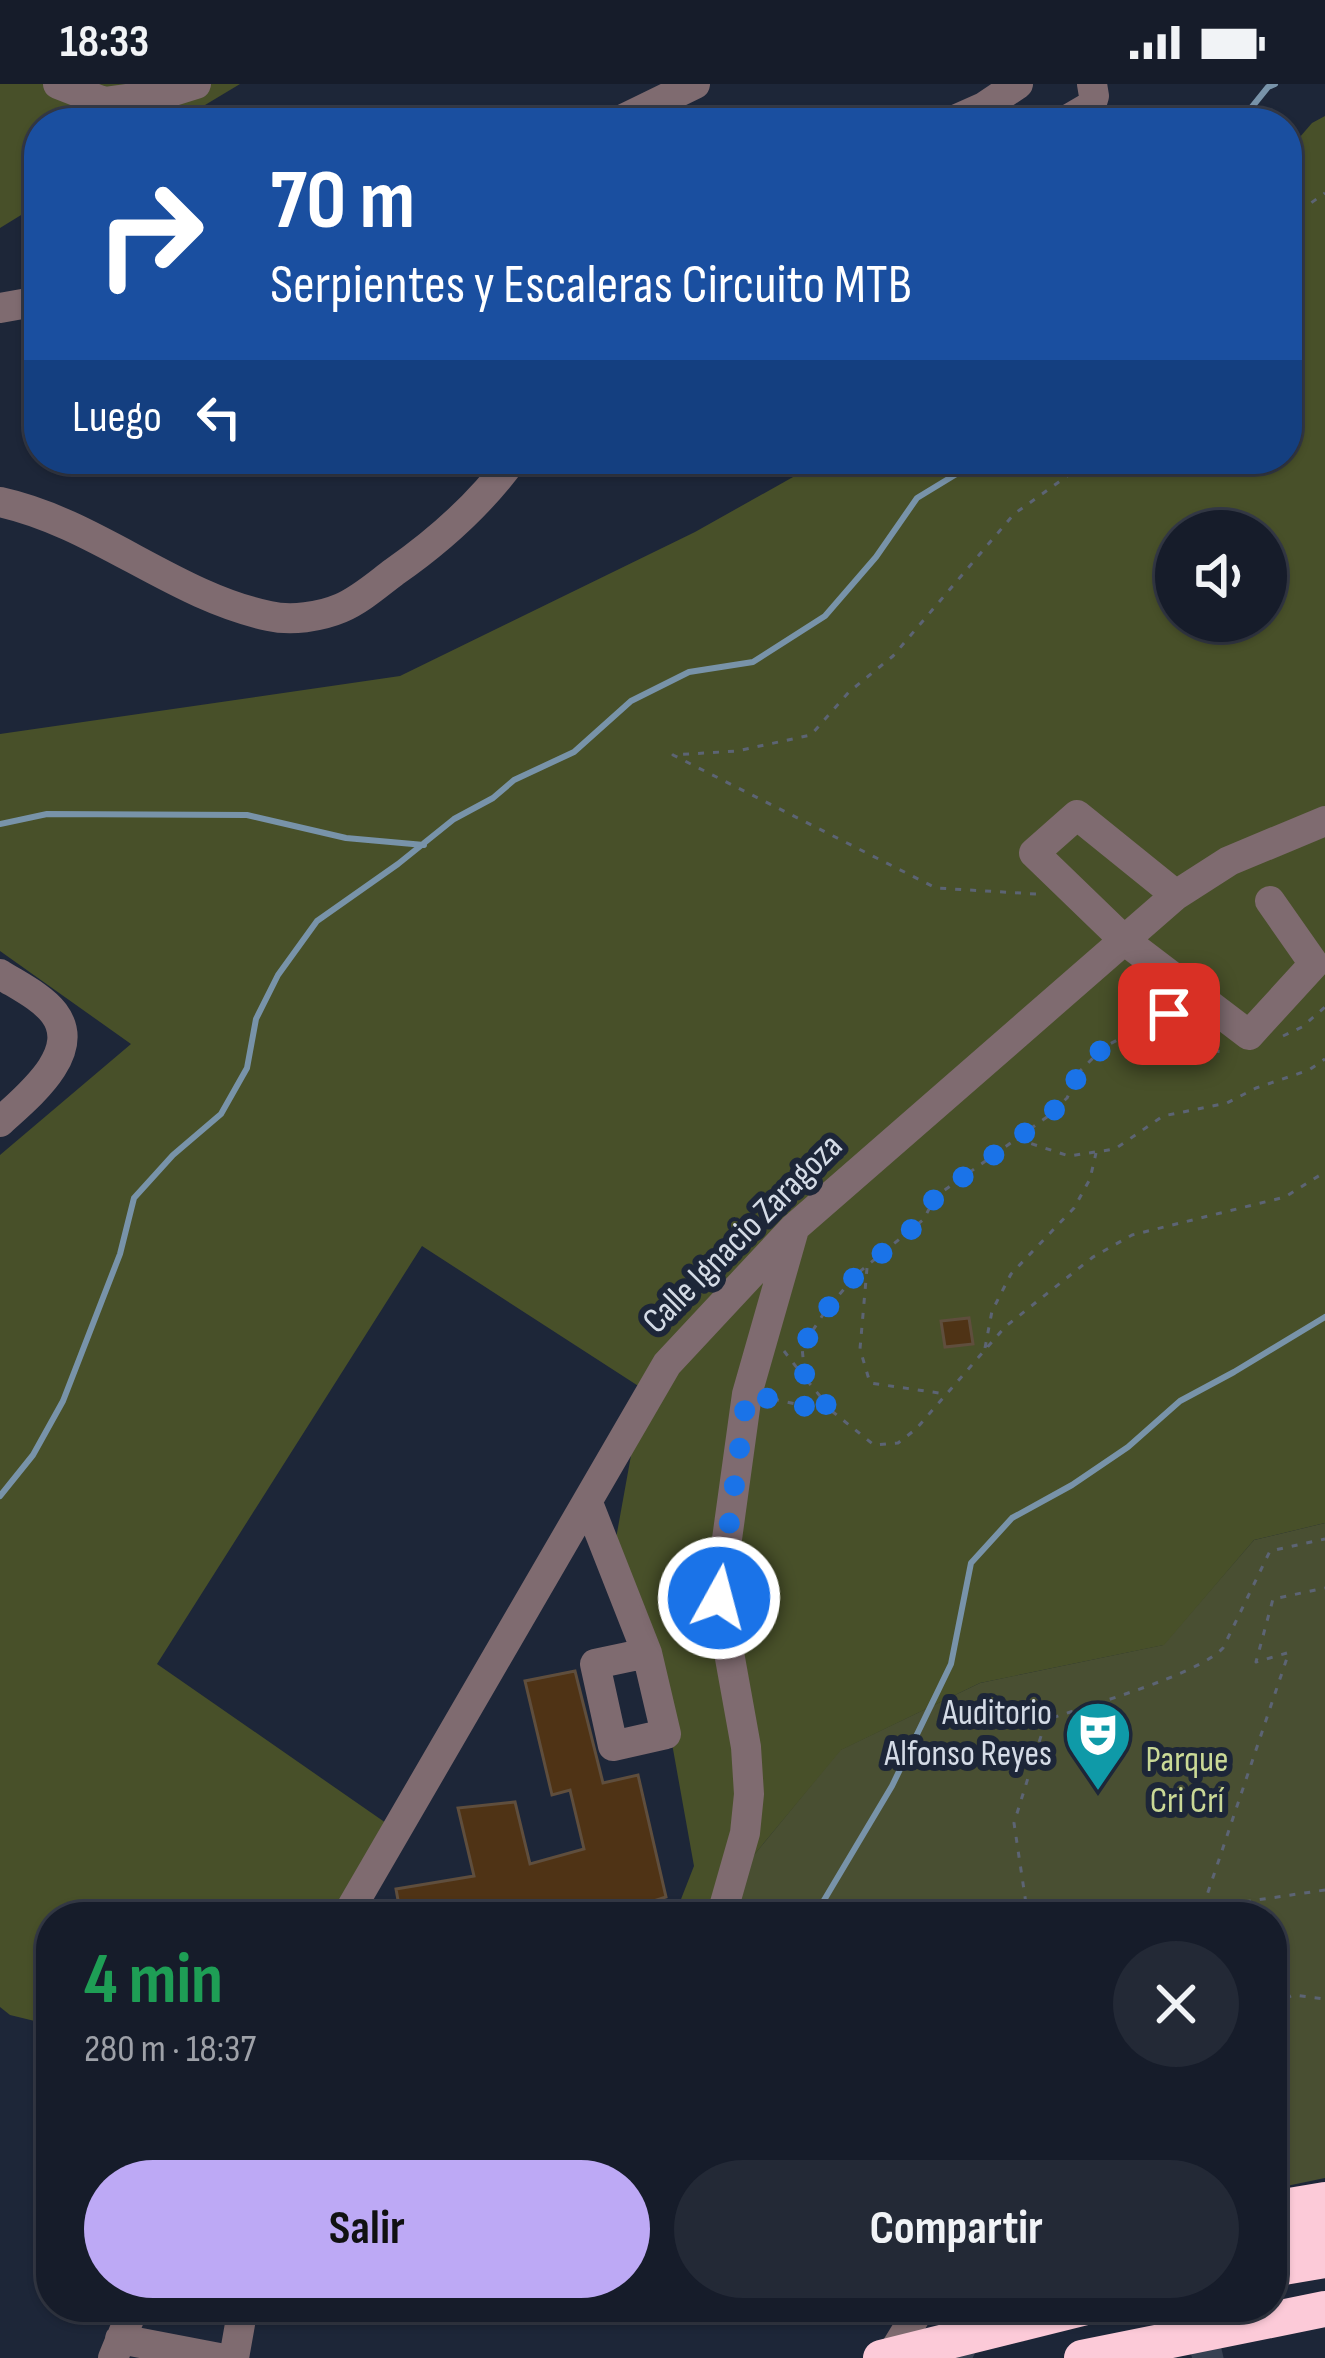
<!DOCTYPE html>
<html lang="es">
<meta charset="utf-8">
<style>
body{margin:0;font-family:"Sofia Sans Condensed",sans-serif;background:#232936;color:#f1f3f6;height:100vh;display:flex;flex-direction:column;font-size:45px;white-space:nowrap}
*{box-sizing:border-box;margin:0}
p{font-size:39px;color:#9ea1a8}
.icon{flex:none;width:66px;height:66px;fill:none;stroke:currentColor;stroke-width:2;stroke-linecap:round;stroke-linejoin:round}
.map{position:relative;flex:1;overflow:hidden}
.side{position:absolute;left:36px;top:1818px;width:1251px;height:420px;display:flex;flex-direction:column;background:#161c2a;border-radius:48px;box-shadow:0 3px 9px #0004,0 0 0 3px #353a47}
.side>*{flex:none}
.top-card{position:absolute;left:24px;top:24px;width:1278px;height:366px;border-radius:48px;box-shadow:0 3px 9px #0004,0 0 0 3px #353a47;background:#1a4fa0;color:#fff;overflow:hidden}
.controls{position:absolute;left:1155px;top:426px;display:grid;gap:24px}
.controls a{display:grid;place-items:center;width:132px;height:132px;border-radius:50%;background:#161c2a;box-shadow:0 3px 9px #0004,0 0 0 3px #353a47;font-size:60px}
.pin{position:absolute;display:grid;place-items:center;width:102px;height:102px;color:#fff;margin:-51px;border-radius:24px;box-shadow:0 6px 18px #0006}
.me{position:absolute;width:132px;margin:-66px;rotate:7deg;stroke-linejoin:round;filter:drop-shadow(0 0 9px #0008)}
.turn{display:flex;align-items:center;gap:42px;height:252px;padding:0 48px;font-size:54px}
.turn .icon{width:156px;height:156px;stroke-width:2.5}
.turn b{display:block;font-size:84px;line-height:102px}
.then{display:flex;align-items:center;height:114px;padding:0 48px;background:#0003;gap:24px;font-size:45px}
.round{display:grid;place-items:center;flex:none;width:126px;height:126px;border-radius:63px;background:#232936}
.summary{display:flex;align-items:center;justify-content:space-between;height:204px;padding:0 48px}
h1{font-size:72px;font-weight:700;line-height:90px;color:#1e9e55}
.button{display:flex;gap:24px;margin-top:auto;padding:24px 48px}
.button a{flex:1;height:138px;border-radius:72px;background:#bda9f5;color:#111;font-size:48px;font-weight:700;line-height:138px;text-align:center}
.button a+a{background:#232936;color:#f1f3f6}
.status{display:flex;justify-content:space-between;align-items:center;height:84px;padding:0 60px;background:#161c2a;direction:ltr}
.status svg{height:33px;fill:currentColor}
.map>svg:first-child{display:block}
</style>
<div class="status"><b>18:33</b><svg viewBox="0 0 49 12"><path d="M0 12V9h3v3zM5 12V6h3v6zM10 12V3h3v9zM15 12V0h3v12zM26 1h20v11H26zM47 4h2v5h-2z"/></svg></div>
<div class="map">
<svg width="1325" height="2274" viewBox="0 0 1325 2274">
<rect width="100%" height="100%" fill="#1d2638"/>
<path fill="#494f32" d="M1325,1439V2094L1272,2105V1833H731L749,1777L840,1666L980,1599L1163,1561L1254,1456Z"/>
<path fill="#485029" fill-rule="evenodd" d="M0,0H240L175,39H39V120L0,144Z
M1325,32V1439L1254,1456L1164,1561L980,1599L841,1666L749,1777L731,1833H674L694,1782L657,1576L615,1460L643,1305L422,1162L157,1580L386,1739L333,1833H51V1941L10,1931L0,1923V1071L131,960L0,867V650L400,592L695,448L825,375H1287V68L1312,39ZM1176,447H1266V537H1176Z"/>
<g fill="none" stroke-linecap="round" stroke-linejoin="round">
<path stroke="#7893a9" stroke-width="6" d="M1239,39L1268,3L1275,0
M0,740L47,730L247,731L346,754L424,761
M0,1412L33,1371L63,1317L120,1170L134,1114L173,1071L221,1030L247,984L256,935L278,891L317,837L398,780L454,735L493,714L514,696L574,668L631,617L689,588L753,578L825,532L876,473L917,414L981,375
M814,1833L892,1702L951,1580L971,1479L1012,1434L1072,1401L1128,1363L1180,1317L1234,1288L1325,1233"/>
</g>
<path fill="#4f3315" stroke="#5f4e3d" stroke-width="3" d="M969,1234L973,1260L945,1263L941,1237Z
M575,1587L603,1699L638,1691L666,1813L605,1833H401L396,1805L474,1792L458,1724L515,1718L530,1780L584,1765L570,1706L552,1711L525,1597Z"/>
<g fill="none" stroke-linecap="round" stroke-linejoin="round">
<path stroke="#384152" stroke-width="30" stroke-dasharray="30 15" stroke-linecap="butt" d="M956,2274L977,2230"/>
<path stroke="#384152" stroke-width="36" stroke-dasharray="36 18" stroke-linecap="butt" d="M980,2223L977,2230L981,2274
M1192,2274L1222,2267"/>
<path stroke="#5c6474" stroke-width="3" stroke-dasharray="6 9" stroke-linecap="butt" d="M1287,136L1325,109
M1036,810L936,804L673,671L737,667L811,651L849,608L893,572L1014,430L1091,375
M1170,931L1199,966L1228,968
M1283,952L1302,943L1325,923
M1017,1055L1069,1072L1115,1065L1163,1032L1227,1019L1256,1004L1309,986L1325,975
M867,1184L860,1265L870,1299L946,1310
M985,1264L992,1227L1011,1190L1074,1124L1090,1095L1096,1069
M784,1267L804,1293
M773,1315L833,1328L874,1361L898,1359L916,1345L1005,1243L1093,1173L1132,1151L1285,1113L1325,1088
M830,1324L805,1294L802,1263L826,1226L858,1189L924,1135L935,1113L1047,1033L1067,1014L1080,987L1104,963L1176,925
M1287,1569L1256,1578L1273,1515L1325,1504
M1203,1823L1289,1568
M1028,1833L1014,1739L1046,1636C1086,1622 1198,1591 1223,1564L1270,1467L1325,1455
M1141,1833L1325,1806
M1272,1921L1293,1911L1325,1915"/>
<path stroke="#7f6b70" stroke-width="30" d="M58,0L104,18L164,10L196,0
M615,39L695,0
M948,39L984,23L1018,0
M1062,39L1091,22L1094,12L1092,0
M0,224L39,217
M0,418C96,439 174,512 269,532C291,537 320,533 341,524C360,516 378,500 394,488C440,456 480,420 513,375
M1176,811L1077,731L1034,769L1124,856L1249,951L1314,880L1270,817
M0,890C17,901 42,913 54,929C84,969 26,1014 0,1038
M588,1419L647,1569L666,1650L613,1662L595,1580L647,1569
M346,1833L667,1280L794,1144L1176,811L1229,777L1325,737
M721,1833L745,1749L749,1710L746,1663L719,1513L747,1310L793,1149
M120,2255L219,2274
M891,2272L921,2223
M113,2274L134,2223
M234,2274L243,2223"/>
<path stroke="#fccad8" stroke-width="36" d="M1272,2125L1325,2116
M1272,2164L1325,2144
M1272,2185L1325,2176
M881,2274L1086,2223
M1082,2274L1325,2225"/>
</g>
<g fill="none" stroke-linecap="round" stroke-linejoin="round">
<path stroke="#1a73e8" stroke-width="21" stroke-dasharray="0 37.8" d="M719,1514L747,1310L832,1328L805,1294L802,1263L826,1226L858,1189L924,1135L935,1113L1047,1033L1067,1014L1080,987L1104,963L1169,930"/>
</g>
<defs>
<symbol id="theatre-pin" viewBox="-11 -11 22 30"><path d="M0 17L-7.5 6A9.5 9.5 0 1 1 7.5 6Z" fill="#0f9aa8" stroke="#1d2638"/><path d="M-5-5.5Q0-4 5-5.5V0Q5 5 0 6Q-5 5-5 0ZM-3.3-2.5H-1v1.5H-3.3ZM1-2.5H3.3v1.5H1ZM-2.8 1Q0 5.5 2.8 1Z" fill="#fff"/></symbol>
</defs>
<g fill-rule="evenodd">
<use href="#theatre-pin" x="1060" y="1612" width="76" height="104"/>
</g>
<g text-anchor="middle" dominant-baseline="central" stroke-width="12" stroke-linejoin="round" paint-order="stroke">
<g font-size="36" fill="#d4dbe6" stroke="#1d2638">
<text transform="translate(743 1150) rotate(-45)">Calle Ignacio Zaragoza</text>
</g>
<g font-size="36" fill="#d4dbe6" stroke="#1d2638" text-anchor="end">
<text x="1052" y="1629">Auditorio<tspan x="1052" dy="41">Alfonso Reyes</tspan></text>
</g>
<g font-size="36" fill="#cad996" stroke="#1d2638">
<text x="1187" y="1676">Parque<tspan x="1187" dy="41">Cri Crí</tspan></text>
</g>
</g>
</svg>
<div class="controls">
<a><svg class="icon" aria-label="sound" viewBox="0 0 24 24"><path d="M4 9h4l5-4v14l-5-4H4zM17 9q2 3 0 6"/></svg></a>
</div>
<div class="pin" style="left:1169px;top:930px;background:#d93025"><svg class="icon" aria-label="arrive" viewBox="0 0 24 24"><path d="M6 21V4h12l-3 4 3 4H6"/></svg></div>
<svg class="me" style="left:719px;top:1514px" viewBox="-20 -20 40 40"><circle r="17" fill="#1a73e8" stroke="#fff" stroke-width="3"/><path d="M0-11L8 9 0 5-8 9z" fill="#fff"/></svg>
<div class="top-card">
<div class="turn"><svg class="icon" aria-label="right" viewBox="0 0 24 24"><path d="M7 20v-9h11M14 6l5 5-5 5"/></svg><div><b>70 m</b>Serpientes y Escaleras Circuito MTB</div></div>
<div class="then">Luego<svg class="icon" aria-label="left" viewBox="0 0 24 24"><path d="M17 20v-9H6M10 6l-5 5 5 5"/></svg></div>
</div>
<section class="side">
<div class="summary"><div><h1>4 min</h1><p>280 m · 18:37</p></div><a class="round"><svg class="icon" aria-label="close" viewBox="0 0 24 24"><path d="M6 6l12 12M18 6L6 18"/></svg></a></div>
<div class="button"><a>Salir</a><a>Compartir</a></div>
</section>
</div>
